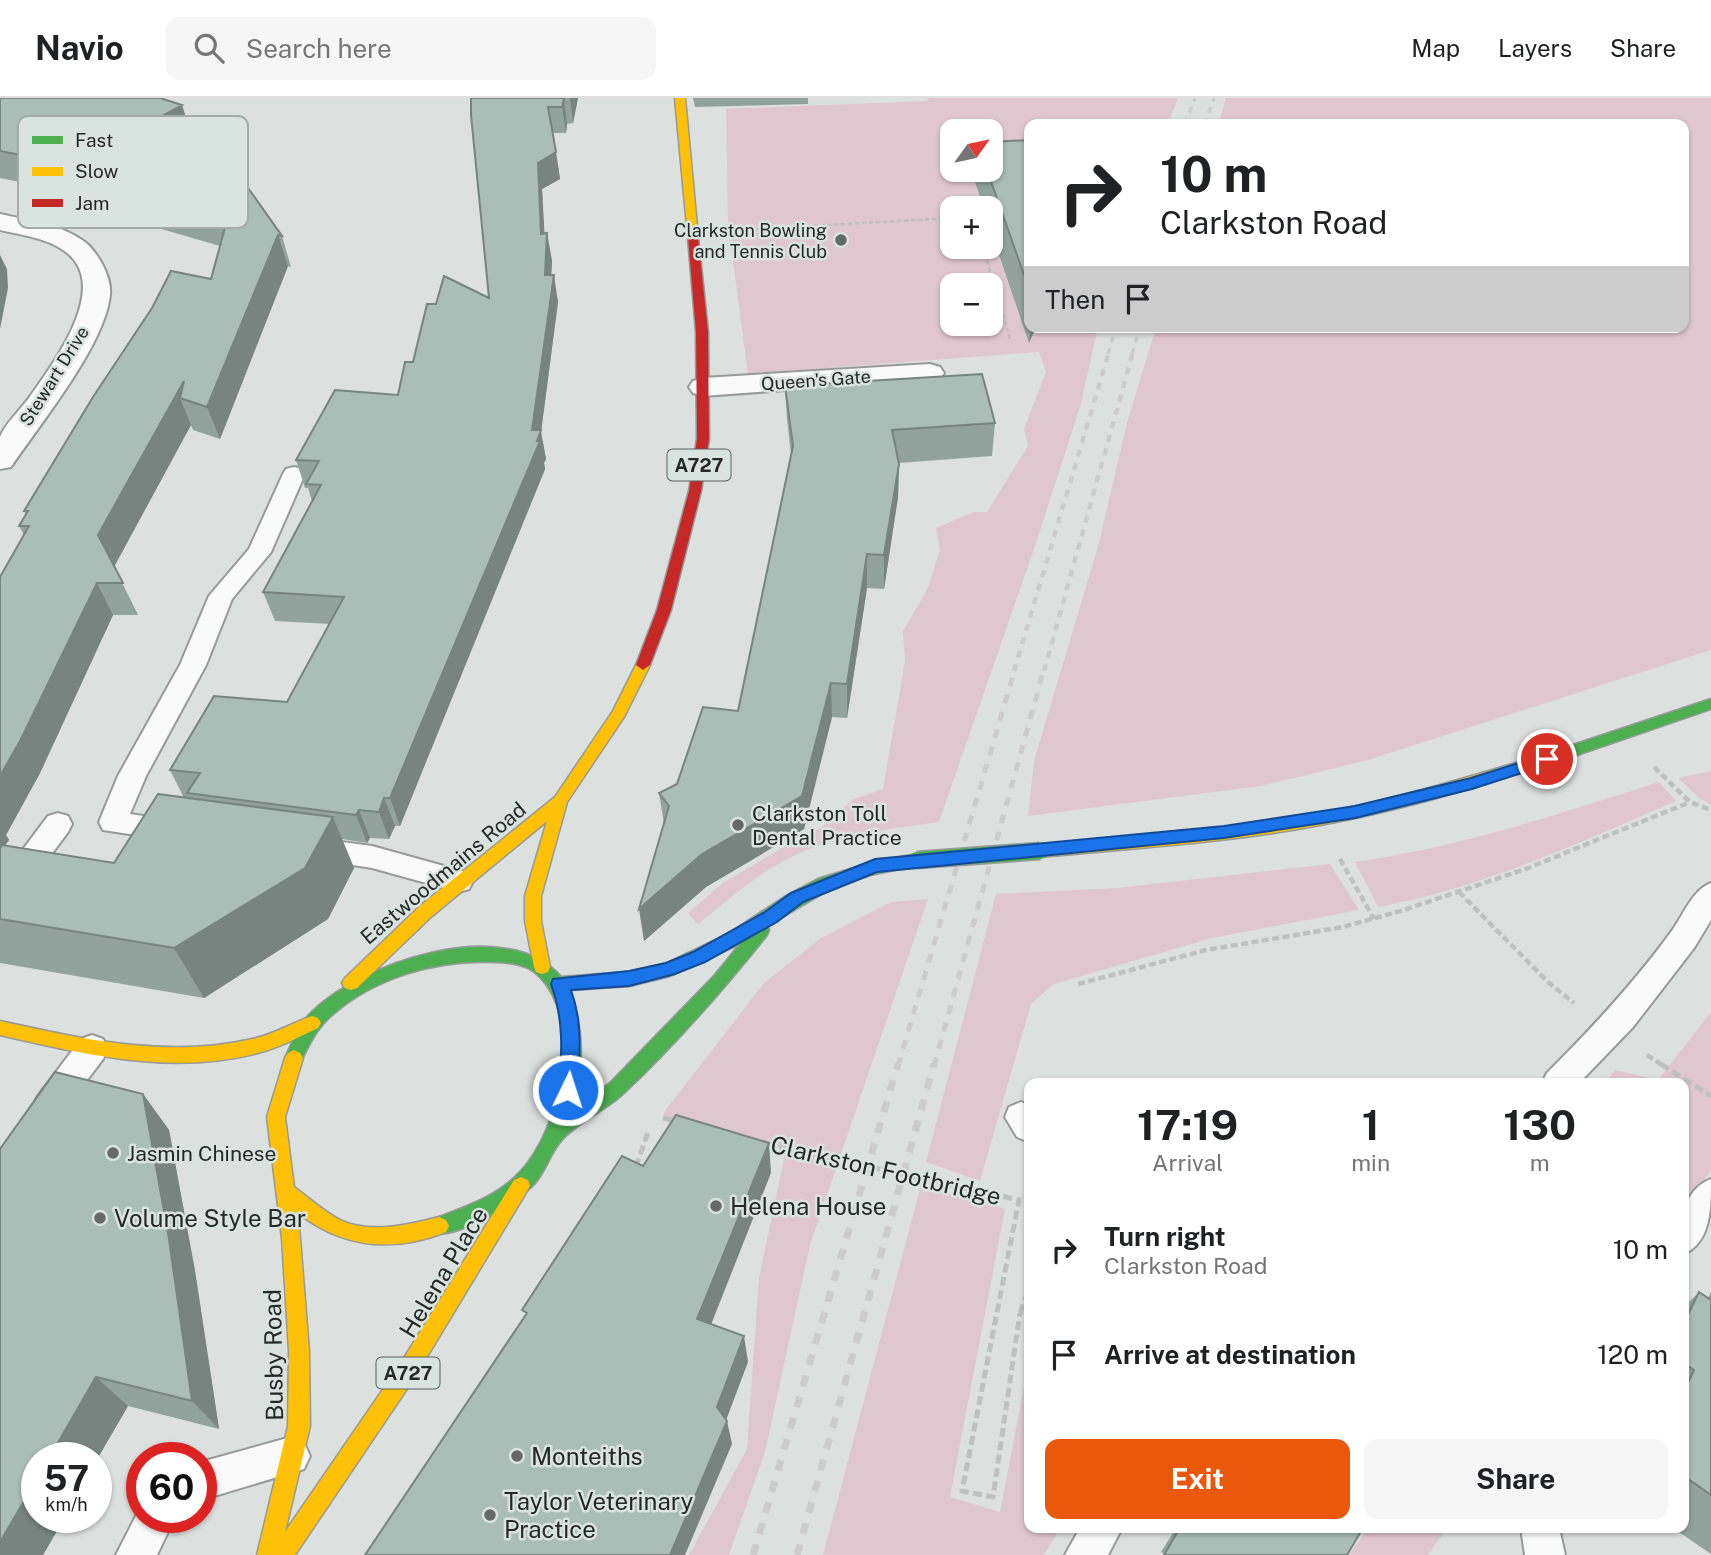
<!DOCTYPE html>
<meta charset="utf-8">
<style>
body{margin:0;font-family:"Public Sans",sans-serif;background:#f6f6f6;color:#202124;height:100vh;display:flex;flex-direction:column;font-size:26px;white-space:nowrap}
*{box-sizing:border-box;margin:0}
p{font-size:23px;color:#757577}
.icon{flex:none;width:38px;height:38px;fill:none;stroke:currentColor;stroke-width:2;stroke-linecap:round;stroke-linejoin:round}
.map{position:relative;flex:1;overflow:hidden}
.side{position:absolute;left:1024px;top:980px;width:665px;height:455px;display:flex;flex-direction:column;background:#fff;border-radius:14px;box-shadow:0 2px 5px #0004}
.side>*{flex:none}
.banner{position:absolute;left:1024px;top:21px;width:665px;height:214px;border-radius:14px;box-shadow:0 2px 5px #0004;background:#fff;color:#202124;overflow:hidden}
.needle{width:46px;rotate:57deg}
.buttons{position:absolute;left:940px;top:21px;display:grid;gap:14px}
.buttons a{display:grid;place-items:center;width:63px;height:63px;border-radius:14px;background:#fff;box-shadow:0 2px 5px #0004;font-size:35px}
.speed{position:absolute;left:21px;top:1344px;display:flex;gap:14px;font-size:35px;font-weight:700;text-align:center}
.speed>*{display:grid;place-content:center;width:91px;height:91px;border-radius:50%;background:#fff;box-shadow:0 2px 5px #0004;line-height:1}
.speed small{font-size:18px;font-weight:400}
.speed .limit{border:10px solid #d22;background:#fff;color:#111}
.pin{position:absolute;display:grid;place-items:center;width:60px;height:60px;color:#fff;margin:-30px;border:4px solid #fff;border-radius:50%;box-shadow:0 2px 7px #0007}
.me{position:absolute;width:77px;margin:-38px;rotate:4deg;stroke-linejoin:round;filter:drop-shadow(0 0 5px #0008)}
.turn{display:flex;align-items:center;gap:24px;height:147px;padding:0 21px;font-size:32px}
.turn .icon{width:91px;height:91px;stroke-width:2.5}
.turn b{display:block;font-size:49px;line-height:60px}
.then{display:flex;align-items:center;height:66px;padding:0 21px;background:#0003;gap:14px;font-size:26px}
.eta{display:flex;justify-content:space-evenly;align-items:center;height:119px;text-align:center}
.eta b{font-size:42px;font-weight:700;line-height:49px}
.primary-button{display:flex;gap:14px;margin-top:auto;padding:14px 21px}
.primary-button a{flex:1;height:80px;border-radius:14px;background:#ea580c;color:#fff;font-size:28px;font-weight:700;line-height:80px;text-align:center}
.primary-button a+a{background:#f6f6f6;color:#202124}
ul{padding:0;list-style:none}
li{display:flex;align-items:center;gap:21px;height:105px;padding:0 21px}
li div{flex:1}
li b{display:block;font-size:26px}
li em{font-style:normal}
header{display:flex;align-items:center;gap:42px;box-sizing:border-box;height:98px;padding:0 35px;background:#fff;border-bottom:2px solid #e0e0e0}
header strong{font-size:33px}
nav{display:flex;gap:38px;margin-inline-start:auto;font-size:24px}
.search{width:490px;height:63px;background:#f6f6f6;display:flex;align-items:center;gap:18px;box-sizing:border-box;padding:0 24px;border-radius:14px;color:#757577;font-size:26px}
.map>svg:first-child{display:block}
</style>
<header>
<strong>Navio</strong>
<div class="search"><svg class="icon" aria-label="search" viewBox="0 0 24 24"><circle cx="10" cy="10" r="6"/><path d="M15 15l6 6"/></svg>Search here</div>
<nav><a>Map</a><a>Layers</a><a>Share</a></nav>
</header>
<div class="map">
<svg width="1711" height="1457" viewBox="0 0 1711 1457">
<rect width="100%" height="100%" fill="#dce1df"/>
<path fill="#e0c7cf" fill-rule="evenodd" d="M929,0H1178L1168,26H1029V229H1098L1081,306L1035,448L939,724C883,732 825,738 775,768C748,783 723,807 698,826L688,815L723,785L780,751L822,729L854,701L883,691L905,563L903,533L927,492L940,452L936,430L974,414H987L1028,348L1024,331L1046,274L1039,254L748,276L728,126L726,11L927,3ZM952,33H990V72H952ZM952,110H990V149H952ZM952,187H990V226H952Z
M1226,0H1711V552L1368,662L1261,688L1028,718L1034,663L1099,445L1127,325L1156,229H1684V26H1218Z
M1711,673V707L1698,699L1678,680Z
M1659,684L1676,703C1579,745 1482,790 1378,809L1355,764C1459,749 1559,716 1659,684Z
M1330,766L1359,812L1212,840L1054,886L1031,906L980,1083L926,1064L996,796L1117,790Z
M928,801L810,1147L765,1354L729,1457H689L747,1351L759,1180L786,1051L663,1020L665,1013L764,885L821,840L891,804Z
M1711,914V1072L1684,1112V985H1605L1615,972L1658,982Z
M921,1087L1005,1111L950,1399L1000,1414L1029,1263V1430H1060L1044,1457H823Z
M1368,1430H1447L1428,1457H1349Z"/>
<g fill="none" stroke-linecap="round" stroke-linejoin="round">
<defs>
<path id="lane" d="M294,369L302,371L305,376L271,454L232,501L206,567L146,678L130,716L184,724L188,732L184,740L174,743L103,732L99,724L118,678L180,567L209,498L249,451L283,376L286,371Z
M58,715L68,718L72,726L68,734L10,812L0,816V782L48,718Z
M312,740L372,748L469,775L473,783L469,791L459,794L372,770L302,759L298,751L302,743Z
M1711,785V822L1694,850L1633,929L1579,985H1542L1547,975C1592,930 1634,885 1671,834C1683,818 1692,792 1711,785Z
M92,937L103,941L108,951L103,961L60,1018L49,1022L38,1018L33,1008L38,998L81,941Z
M1021,1004L1029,1007V1044L1017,1039L1005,1019L1009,1009Z
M1711,1081C1711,1110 1711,1144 1684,1156C1681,1128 1680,1093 1711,1081Z
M291,1339L304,1345L310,1358L304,1371L201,1402V1364Z
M142,1406V1419H175L157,1457H116Z
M1080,1430H1122L1108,1457H1065Z
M1521,1430H1559L1565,1457H1525Z"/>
<path id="street" d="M0,116C27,122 59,126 82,142C97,152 112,179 110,197C105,247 40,326 11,369L0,371C0,362 0,348 0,339C5,326 20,312 29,300C52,267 112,189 66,154C48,140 21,137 0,132Z
M930,266L940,269L944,275L940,281L703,298L693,295L689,289L693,283L703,280Z"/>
<path id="fast" d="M1711,601V611L1545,668L1537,662L1540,658Z
M917,756L923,758L925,762L923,766L870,777L830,791L767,828L769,832L767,837C723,892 675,947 623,996C606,1012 573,1027 560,1044C550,1056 546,1072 535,1085C519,1103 455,1143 432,1134L429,1128L432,1122C464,1109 496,1100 520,1074C560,1032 585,923 539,878C528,866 510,864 495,864C438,861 375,879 332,917C316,931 309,947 300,965L294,968L288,965L285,960C292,946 297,929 308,918C357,865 506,815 561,879L629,874L667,865L728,836L786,798L818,781L870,765ZM740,846L715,877L610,985L571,1014C584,974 584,932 570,892L629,888L670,878Z"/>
<path id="slow" d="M675,0H685L698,139L693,142L688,139Z
M643,562L650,567L624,619L567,704L541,798V823L550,869L548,874L542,876L536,874L534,869L525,823V798L547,723L432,818L357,890L351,892L345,890L342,885L345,880L420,808L555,699L613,613L638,563Z
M1545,656L1550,658L1553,662L1550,666C1474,690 1398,713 1320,727C1227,745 1133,750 1040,759L1034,757L1032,753L1034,749L1040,747C1133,738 1227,733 1319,716C1396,701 1470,679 1545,656Z
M312,918L318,920L321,925L318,930C297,940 276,951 254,956C169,977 83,956 0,937V923C83,941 167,961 252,941C273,937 292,925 312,918Z
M294,952L300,955L303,960L285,1019L294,1089C309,1100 323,1113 340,1122C370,1136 409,1127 439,1119L446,1122L449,1128L446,1134C392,1155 343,1150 298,1115L309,1253L310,1328L285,1434L399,1268L514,1082L521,1079L528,1082L530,1088L413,1282L295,1457H257L288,1328L289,1253L282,1140L267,1019L285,960L288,955Z"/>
<path id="jam" d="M693,136L698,139L708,234L709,341L701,393L671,512L650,567L643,572L636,567L657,512L689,393L697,341L696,234L688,139Z"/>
</defs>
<use href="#lane" stroke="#969a99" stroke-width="4"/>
<use href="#street" stroke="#969a99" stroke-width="4"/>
<use href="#fast" stroke="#969a99" stroke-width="3"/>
<use href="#slow" stroke="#969a99" stroke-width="3"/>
<use href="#jam" stroke="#969a99" stroke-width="3"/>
<path stroke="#bfc0c0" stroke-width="2.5" stroke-dasharray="4.5 2.5" stroke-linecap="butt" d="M736,132L952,120
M983,149L1011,244"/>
<path stroke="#bfc0c0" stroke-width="4.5" stroke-dasharray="7 3.5" stroke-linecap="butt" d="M1654,669L1690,704L1711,712
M1340,761L1374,821
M1459,794L1549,885L1574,905
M1078,886L1206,852L1343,829L1404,812L1528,770L1690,704
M1647,957L1664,968"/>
<path stroke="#bfc0c0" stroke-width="5" stroke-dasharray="9 4.5" stroke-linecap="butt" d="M1661,966L1711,998
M636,1069L649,1031
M1684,1186L1687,1188L1684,1201
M1020,1215L1029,1191"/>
<use href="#lane" fill="#fafafa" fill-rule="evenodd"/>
<use href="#street" fill="#fafafa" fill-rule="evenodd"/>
<use href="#fast" fill="#4caf50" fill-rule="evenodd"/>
<use href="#slow" fill="#ffc107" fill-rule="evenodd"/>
<use href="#jam" fill="#c62828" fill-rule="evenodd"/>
<path stroke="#cbcccb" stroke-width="3.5" stroke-dasharray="6 6" stroke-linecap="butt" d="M1185,26L1195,0
M1205,26L1214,0
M1108,256L1116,229
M1132,256L1140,229"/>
<path stroke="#cbcccb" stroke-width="4.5" stroke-dasharray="7 7" stroke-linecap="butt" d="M1014,573L1109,254
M1044,573L1133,254"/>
<path stroke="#cbcccb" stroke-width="5" stroke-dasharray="9 9" stroke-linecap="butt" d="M898,968L1015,571
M934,968L1044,571"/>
<path stroke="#cbcccb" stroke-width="7" stroke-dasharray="11 11" stroke-linecap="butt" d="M753,1457L898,966
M797,1457L934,966"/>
<defs>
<path id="fast-bridge" d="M917,762L1040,753"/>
</defs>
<use href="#fast-bridge" stroke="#969a99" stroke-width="19" stroke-linecap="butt"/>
<path stroke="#bfc0c0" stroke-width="5" stroke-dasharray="9 4.5" stroke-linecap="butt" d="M663,1020L676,1023
M766,1046L1019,1102L962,1393L993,1399L1020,1215"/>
<use href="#fast-bridge" stroke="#4caf50" stroke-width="16"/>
</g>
<path fill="#92a39d" d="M0,0L192,37L186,40L190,51L188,52L191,59L282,138L291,169L288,168L220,341L193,332L191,327L114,468L138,517H113L40,675L6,737L9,742L5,747L114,765L184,700L170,672L287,604L330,526L275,523L263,494L312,403L308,390H305L296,362L398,297L413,264L489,200L471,0H578L573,25L567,26L566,35H553L560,81L542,91L544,136L547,135L552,163L551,177L558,204L541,334L546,361L544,365L545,371L400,728H395L389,741L370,740L367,745L342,741L354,770L328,821L204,900L0,865V479L24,437L19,428L26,417L24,413L211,181L220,148L158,130L91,98L0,80Z
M693,0H808V6L695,9Z
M1029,42V229H1036L1029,245L990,130V110H984L975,84L976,72H990Z
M785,288L995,325L992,358L899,365L898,399L884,491L867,490L847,620L832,619L804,731L706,789L644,843L664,726L659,695L677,686L738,613L791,357L787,321Z
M55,974L143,996L169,1032L195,1173L219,1331L128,1308L96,1363V1360H37V1419H65L43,1457H0V1051Z
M1699,1194L1708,1200L1711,1194V1456L1673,1430H1684V1209Z
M1176,1430L1347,1457L1164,1456L1161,1454Z"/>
<path fill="#778480" d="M564,0L567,26L566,35L562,9Z
M570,0H578L573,25Z
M182,7L192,37L186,40L190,51L188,52L196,74L175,60L159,32L164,17Z
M556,54L560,81L542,91L546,162L547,135L552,163L550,203L554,177L558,204L541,334L546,361L544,365L545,371L400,728L390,700L532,332L545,177L541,136L538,65Z
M278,137L288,168L220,341L207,309Z
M0,157L7,171L8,190L0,231Z
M1031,229H1036L1029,245Z
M184,283L180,300L191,327L114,469L98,437Z
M899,366L898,399L884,491V457Z
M867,456V490L847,620V586Z
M97,485L113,517L40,675L6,737L9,742L0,754V678Z
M831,585L832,619L804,731L706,789L644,843L639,811Z
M384,700L395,728L389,741L379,714Z
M359,712L370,740L367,745L356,717Z
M333,719L354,770L328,821L204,900L174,850Z
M143,996L169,1032L195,1173L219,1331L192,1303Z
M769,1045L771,1075L703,1247L697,1221Z
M744,1238L748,1264L722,1333L717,1309Z
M96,1279L128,1308L96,1363V1360H49Z
M727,1323L732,1346L685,1457H670Z
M37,1381V1419H65L43,1457H0V1444Z"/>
<path fill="#aabdb7" stroke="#778480" stroke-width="2" d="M0,0H160L182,7L164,17L180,22L159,32L185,44L172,51L238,81L239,77L282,138L278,137L207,309L180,300L184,283L98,437L123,485H97L20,643L0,678V479L29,428H19L28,413H24L93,299L152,210L171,173L211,181L227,122L147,99L79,68L0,53Z
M471,0H564L562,9H548L556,54L538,65L541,136L547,135L545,177H554L532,332H541L537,343H540L390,700H384L379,714L359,712L356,717L187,695L200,675L170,672L214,598L287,604L344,499L263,494L321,387L306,386L319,363L296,362L335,292L398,297L405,264H413L427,206H436L444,178L489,200L471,17Z
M1029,42V191L987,72H990V44Z
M982,276L995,325L892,332L899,366L884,457L867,456L847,586L831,585L802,698L702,756L639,811L669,708L659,695L677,686L703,609L738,613L793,348L785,288Z
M158,696L333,719L305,770L174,850L0,821V750L2,747L114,765Z
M55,974L143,996L169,1141L192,1303L96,1279L49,1360H37V1381L0,1444V1051Z
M676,1017L769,1045L697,1221L744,1238L717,1309L727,1323L670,1457H365L527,1215L522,1212L622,1058L643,1068Z
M1699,1194L1711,1202V1397L1684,1378V1293L1694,1272L1684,1265V1225Z
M1176,1430H1363L1347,1457H1164L1178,1433L1175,1431Z"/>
<path fill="#1a73e8" stroke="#114b97" stroke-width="2" d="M1547,656L1552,657L1554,661L1552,665L1472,691L1355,720L1224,740L877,774L803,804L777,824L705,864L675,876L629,888L571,892C583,925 580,957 577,992L575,998L568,1000L562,998L559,992C562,954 564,922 551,886L553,881L629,873L666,865L693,854L765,814L791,795L875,761L1224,728L1355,708L1471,680Z"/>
<g fill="#656967" stroke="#d9e4e0" stroke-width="2.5">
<circle cx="841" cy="142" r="7"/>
<circle cx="738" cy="727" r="7"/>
<circle cx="113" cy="1055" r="7"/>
<circle cx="716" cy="1108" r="7"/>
<circle cx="100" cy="1120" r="7"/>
<circle cx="517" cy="1358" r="7"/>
<circle cx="490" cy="1417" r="7"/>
</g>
<g text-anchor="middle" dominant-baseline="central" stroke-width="5" stroke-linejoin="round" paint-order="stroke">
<g font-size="18" fill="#252827" stroke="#d9e4e0" text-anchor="end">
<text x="827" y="132">Clarkston Bowling<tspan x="827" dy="21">and Tennis Club</tspan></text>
</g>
<g font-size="18" fill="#252827" stroke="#d9e4e0">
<text transform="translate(54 278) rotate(-58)">Stewart Drive</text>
<text transform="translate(816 282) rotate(-4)">Queen's Gate</text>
</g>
<g fill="#d9e4e0" stroke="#5b605e" stroke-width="2">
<rect x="667.5" y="351.5" width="63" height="31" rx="5"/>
<rect x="376.5" y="1259.5" width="63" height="31" rx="5"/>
</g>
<g font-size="19" font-weight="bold" fill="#252827">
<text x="699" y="367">A727</text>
<text x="408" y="1275">A727</text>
</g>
<g font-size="21" fill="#252827" stroke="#d9e4e0" text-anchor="start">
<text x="752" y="715">Clarkston Toll<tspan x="752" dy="24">Dental Practice</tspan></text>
<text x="127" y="1055">Jasmin Chinese</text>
</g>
<g font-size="21" fill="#252827" stroke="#d9e4e0">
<text transform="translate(443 775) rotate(-40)">Eastwoodmains Road</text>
</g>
<g font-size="24" fill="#252827" stroke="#d9e4e0">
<text transform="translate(886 1072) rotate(13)">Clarkston Footbridge</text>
<text transform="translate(443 1174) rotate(-59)">Helena Place</text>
<text transform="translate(273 1257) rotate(-91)">Busby Road</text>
</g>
<g font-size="24" fill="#252827" stroke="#d9e4e0" text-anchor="start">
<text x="730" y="1108">Helena House</text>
<text x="114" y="1120">Volume Style Bar</text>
<text x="531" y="1358">Monteiths</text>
<text x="504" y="1403">Taylor Veterinary<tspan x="504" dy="28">Practice</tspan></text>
</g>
</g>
<rect x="18" y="18" width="230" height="112" rx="10" fill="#d9e4e0" stroke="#a3aca8" stroke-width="2"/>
<rect x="32" y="38" width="31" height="8" fill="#4caf50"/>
<rect x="32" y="69" width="31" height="9" fill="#ffc107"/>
<rect x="32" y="101" width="31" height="8" fill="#c62828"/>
<g font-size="19" fill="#252827">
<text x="75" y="49">Fast</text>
<text x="75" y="80">Slow</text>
<text x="75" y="112">Jam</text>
</g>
</svg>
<div class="buttons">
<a><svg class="needle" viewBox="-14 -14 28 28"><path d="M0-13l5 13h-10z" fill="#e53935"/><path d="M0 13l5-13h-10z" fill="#757577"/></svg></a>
<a>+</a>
<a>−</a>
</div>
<div class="speed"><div>57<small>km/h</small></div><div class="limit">60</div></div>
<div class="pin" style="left:1547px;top:661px;background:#d93025"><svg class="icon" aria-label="arrive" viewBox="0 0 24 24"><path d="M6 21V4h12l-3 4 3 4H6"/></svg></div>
<svg class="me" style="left:568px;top:992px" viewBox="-20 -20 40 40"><circle r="17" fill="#1a73e8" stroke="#fff" stroke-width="3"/><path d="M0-11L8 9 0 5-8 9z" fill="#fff"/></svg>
<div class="banner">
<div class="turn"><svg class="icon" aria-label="right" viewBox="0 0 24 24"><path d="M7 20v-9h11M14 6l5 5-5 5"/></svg><div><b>10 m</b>Clarkston Road</div></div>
<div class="then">Then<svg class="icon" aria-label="arrive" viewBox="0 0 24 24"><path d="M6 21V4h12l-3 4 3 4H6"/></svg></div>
</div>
<section class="side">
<div class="eta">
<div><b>17:19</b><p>Arrival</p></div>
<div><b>1</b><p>min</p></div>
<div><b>130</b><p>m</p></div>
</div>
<ul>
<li><svg class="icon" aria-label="right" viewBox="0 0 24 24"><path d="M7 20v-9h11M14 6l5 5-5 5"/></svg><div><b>Turn right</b><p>Clarkston Road</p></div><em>10 m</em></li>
<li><svg class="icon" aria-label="arrive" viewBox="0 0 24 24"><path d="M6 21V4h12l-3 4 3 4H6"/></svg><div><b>Arrive at destination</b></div><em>120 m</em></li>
</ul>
<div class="primary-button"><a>Exit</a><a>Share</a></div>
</section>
</div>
